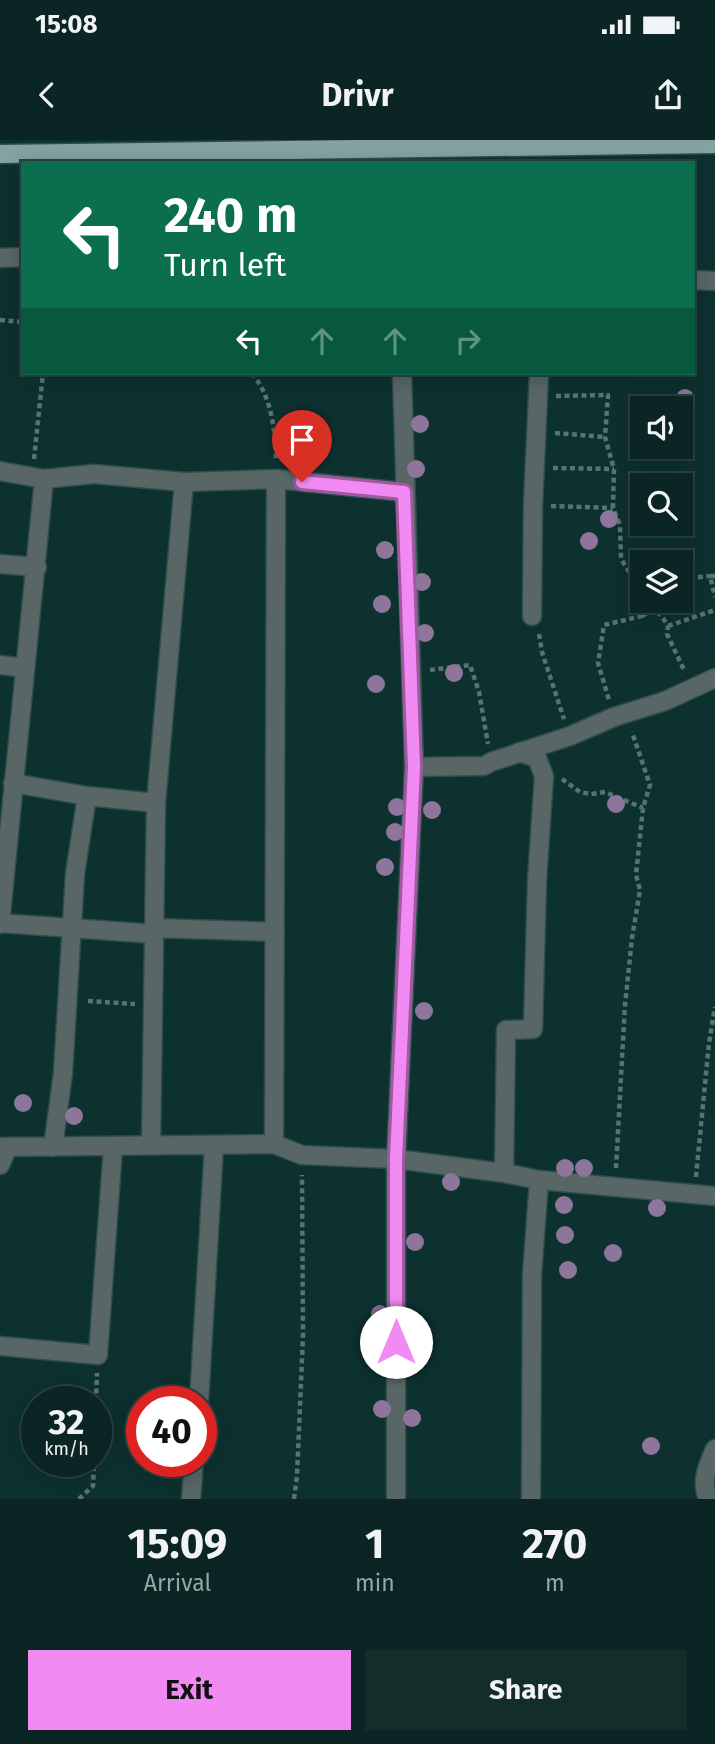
<!DOCTYPE html>
<style>
body{margin:0;font-family:"Fira Sans",sans-serif;background:#132d2b;color:#f1f3f6;height:100vh;display:flex;flex-direction:column;font-size:26px;white-space:nowrap}
*{box-sizing:border-box;margin:0}
p{font-size:23px;color:#99a5a6}
.icon{flex:none;width:38px;height:38px;fill:none;stroke:currentColor;stroke-width:2;stroke-linecap:round;stroke-linejoin:round}
.map{position:relative;height:1359px;overflow:hidden}
.panel{display:flex;flex-direction:column;background:#0a2523;flex:1}
.panel>*{flex:none}
.guide{position:absolute;left:21px;top:21px;width:674px;height:214px;border-radius:0px;box-shadow:0 4px 18px #0003,0 0 0 2px #2a4241;background:#0b6e4f;color:#fff;overflow:hidden}
.fabs{position:absolute;left:630px;top:256px;display:grid;gap:14px}
.fabs a{display:grid;place-items:center;width:63px;height:63px;border-radius:0px;background:#0a2523;box-shadow:0 4px 18px #0003,0 0 0 2px #2a4241;font-size:35px}
.speed{position:absolute;left:21px;top:1246px;display:flex;gap:14px;font-size:35px;font-weight:700;text-align:center}
.speed>*{display:grid;place-content:center;width:91px;height:91px;border-radius:50%;background:#0a2523;box-shadow:0 4px 18px #0003,0 0 0 2px #2a4241;line-height:1}
.speed small{font-size:18px;font-weight:400}
.speed .limit{border:10px solid #d22;background:#fff;color:#111}
.pin{position:absolute;display:grid;place-items:center;width:60px;height:60px;color:#fff;margin:-72px -30px;border-radius:50% 50% 50% 0;rotate:-45deg;box-shadow:0 0 7px #0007}
.pin .icon{rotate:45deg}
.me{position:absolute;width:77px;margin:-38px;rotate:0deg;stroke-linejoin:round;filter:drop-shadow(0 0 5px #0008)}
.turn{display:flex;align-items:center;gap:24px;height:147px;padding:0 28px;font-size:32px}
.turn .icon{width:91px;height:91px;stroke-width:2.5}
.turn b{display:block;font-size:49px;line-height:60px}
.lanes{display:flex;align-items:center;height:66px;padding:0 28px;background:#0003;justify-content:center;gap:35px;direction:ltr}
.lanes .off{opacity:.35}
.eta{display:flex;justify-content:space-evenly;align-items:center;height:119px;text-align:center}
.eta b{font-size:42px;font-weight:700;line-height:49px}
.primary-button{display:flex;gap:14px;margin-top:auto;padding:14px 28px}
.primary-button a{flex:1;height:80px;border-radius:0px;background:#f28af3;color:#111;font-size:28px;font-weight:700;line-height:80px;text-align:center}
.primary-button a+a{background:#132d2b;color:#f1f3f6}
.status{display:flex;justify-content:space-between;align-items:center;height:49px;padding:0 35px;background:#0a2523;direction:ltr}
.status svg{height:19px;fill:currentColor}
header{display:flex;justify-content:space-between;align-items:center;height:91px;padding:0 28px;background:#0a2523;font-size:32px;font-weight:700}
.map>svg:first-child{display:block}
</style>
<div class="status"><b>15:08</b><svg viewBox="0 0 49 12"><path d="M0 12V9h3v3zM5 12V6h3v6zM10 12V3h3v9zM15 12V0h3v12zM26 1h20v11H26zM47 4h2v5h-2z"/></svg></div>
<header><svg class="icon" aria-label="back" viewBox="0 0 24 24"><path d="M15 5l-7 7 7 7"/></svg>Drivr<svg class="icon" aria-label="share" viewBox="0 0 24 24"><path d="M12 15V3M7 8l5-5 5 5M5 13v7h14v-7"/></svg></header>
<div class="map">
<svg width="715" height="1359" viewBox="0 0 715 1359">
<rect width="100%" height="100%" fill="#0d312f"/>
<g fill="none" stroke-linecap="round" stroke-linejoin="round">
<defs>
<path id="minor" d="M0,118L23,117
M0,331L44,339L94,334L184,342L276,339L404,352
M0,424L37,427
M532,476L533,365L539,233
M0,525L25,528
M414,627L484,626L491,622L570,596L614,577L665,561L715,538
M13,643L87,656L156,663
M0,783L155,794
M0,784L44,339
M155,788L275,792
M274,1004L276,339
M151,1005L156,663L184,342
M0,1007L274,1004L302,1015L396,1019L504,1033L539,1040L715,1056
M53,1007L63,933L75,734L87,656
M0,1025L8,1007
M504,1033L506,890L533,889L537,740L544,636L537,618L519,612
M0,1206L98,1215L113,1007
M199,1262L214,1005
M191,1359L194,1321
M531,1359L532,1135L539,1040
M709,1359C699,1344 709,1323 715,1309"/>
<path id="tertiary" d="M693,140L715,141
M396,1359V1019L414,627L402,233"/>
<path id="primary" d="M0,14L715,4"/>
</defs>
<use href="#minor" stroke="#2d4e4c" stroke-width="21"/>
<use href="#tertiary" stroke="#2d4e4c" stroke-width="21"/>
<use href="#primary" stroke="#2d4e4c" stroke-width="21"/>
<path stroke="#577472" stroke-width="4.5" stroke-dasharray="5 3.5" stroke-linecap="butt" d="M0,180L23,182
M252,233C272,258 275,289 276,321
M556,256L608,255L605,297L614,329L613,368L620,385L621,419L637,444L642,476L604,485L598,523L609,560
M555,293L605,297
M34,319L43,233
M553,328L614,329
M551,366L613,368
M715,436H710L715,457
M681,439L710,436
M642,476L652,470L661,475L668,486L667,494L684,530
M668,486L715,470
M539,494L542,512L564,579
M430,530L470,525L479,552L488,604
M562,639L580,652L591,654L605,652L643,668
M88,861L135,864
M616,1028L625,865L632,798L640,750L636,735L643,668L650,645L632,592
M696,1037L709,903L715,867
M96,1262L97,1233
M79,1359L93,1346L94,1321
M294,1359L297,1336L303,1196L302,1035"/>
<use href="#minor" stroke="#586665" stroke-width="18"/>
<use href="#tertiary" stroke="#586665" stroke-width="18"/>
<use href="#primary" stroke="#83a2a0" stroke-width="18"/>
</g>
<g fill="#8d759c">
<circle cx="685" cy="258" r="9"/>
<circle cx="420" cy="284" r="9"/>
<circle cx="416" cy="329" r="9"/>
<circle cx="609" cy="379" r="9"/>
<circle cx="589" cy="401" r="9"/>
<circle cx="385" cy="410" r="9"/>
<circle cx="422" cy="442" r="9"/>
<circle cx="382" cy="464" r="9"/>
<circle cx="425" cy="493" r="9"/>
<circle cx="454" cy="533" r="9"/>
<circle cx="376" cy="544" r="9"/>
<circle cx="616" cy="664" r="9"/>
<circle cx="397" cy="667" r="9"/>
<circle cx="432" cy="670" r="9"/>
<circle cx="395" cy="692" r="9"/>
<circle cx="385" cy="727" r="9"/>
<circle cx="424" cy="871" r="9"/>
<circle cx="23" cy="963" r="9"/>
<circle cx="74" cy="976" r="9"/>
<circle cx="565" cy="1028" r="9"/>
<circle cx="584" cy="1028" r="9"/>
<circle cx="451" cy="1042" r="9"/>
<circle cx="564" cy="1065" r="9"/>
<circle cx="657" cy="1068" r="9"/>
<circle cx="565" cy="1095" r="9"/>
<circle cx="415" cy="1102" r="9"/>
<circle cx="613" cy="1113" r="9"/>
<circle cx="568" cy="1130" r="9"/>
<circle cx="380" cy="1174" r="9"/>
<circle cx="406" cy="1177" r="9"/>
<circle cx="382" cy="1269" r="9"/>
<circle cx="412" cy="1278" r="9"/>
<circle cx="651" cy="1306" r="9"/>
</g>
<g fill="none" stroke-linecap="round" stroke-linejoin="round">
<defs>
<path id="route" d="M302,342L404,352L414,627L396,1019V1202"/>
</defs>
<use href="#route" stroke="#9d5a9e" stroke-width="18"/>
<use href="#route" stroke="#f28af3" stroke-width="12"/>
</g>
</svg>
<div class="fabs">
<a><svg class="icon" aria-label="sound" viewBox="0 0 24 24"><path d="M4 9h4l5-4v14l-5-4H4zM17 9q2 3 0 6"/></svg></a>
<a><svg class="icon" aria-label="search" viewBox="0 0 24 24"><circle cx="10" cy="10" r="6"/><path d="M15 15l6 6"/></svg></a>
<a><svg class="icon" aria-label="layers" viewBox="0 0 24 24"><path d="M12 4l9 5-9 5-9-5zM3 14l9 5 9-5"/></svg></a>
</div>
<div class="speed"><div>32<small>km/h</small></div><div class="limit">40</div></div>
<div class="pin" style="left:302px;top:342px;background:#d93025"><svg class="icon" aria-label="arrive" viewBox="0 0 24 24"><path d="M6 21V4h12l-3 4 3 4H6"/></svg></div>
<svg class="me" style="left:396px;top:1202px" viewBox="-20 -20 40 40"><circle r="19" fill="#fff"/><path d="M0-13L10 11 0 6-10 11z" fill="#f28af3"/></svg>
<div class="guide">
<div class="turn"><svg class="icon" aria-label="left" viewBox="0 0 24 24"><path d="M17 20v-9H6M10 6l-5 5 5 5"/></svg><div><b>240 m</b>Turn left</div></div>
<div class="lanes"><svg class="icon" aria-label="left" viewBox="0 0 24 24"><path d="M17 20v-9H6M10 6l-5 5 5 5"/></svg><svg class="icon off" aria-label="ahead" viewBox="0 0 24 24"><path d="M12 20V5M6 11l6-6 6 6"/></svg><svg class="icon off" aria-label="ahead" viewBox="0 0 24 24"><path d="M12 20V5M6 11l6-6 6 6"/></svg><svg class="icon off" aria-label="right" viewBox="0 0 24 24"><path d="M7 20v-9h11M14 6l5 5-5 5"/></svg></div>
</div>
</div>
<section class="panel">
<div class="eta">
<div><b>15:09</b><p>Arrival</p></div>
<div><b>1</b><p>min</p></div>
<div><b>270</b><p>m</p></div>
</div>
<div class="primary-button"><a>Exit</a><a>Share</a></div>
</section>
